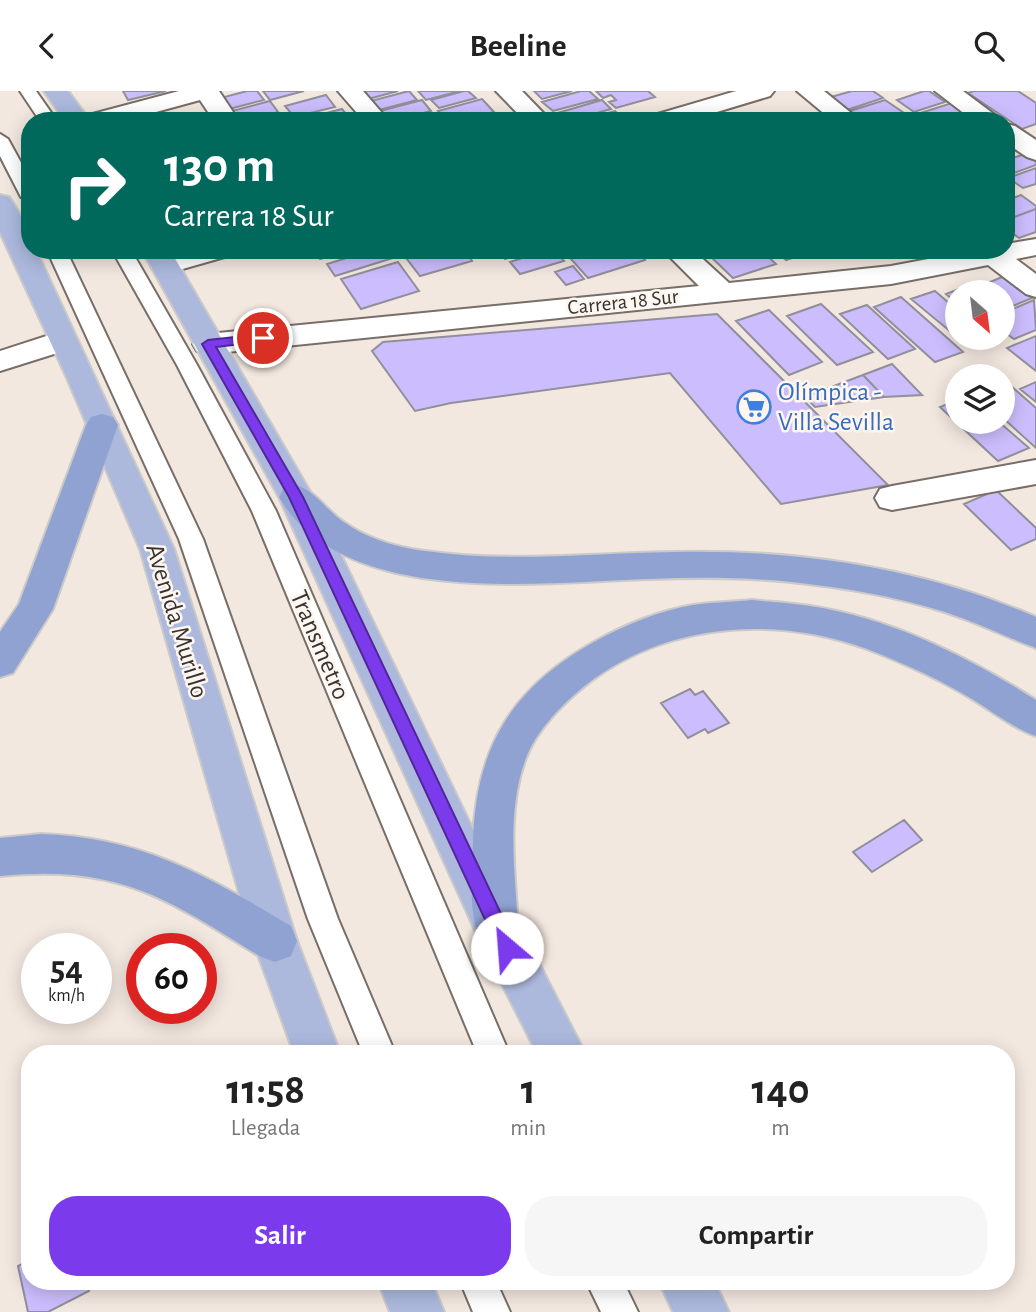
<!DOCTYPE html>
<html lang="es">
<meta charset="utf-8">
<style>
body{margin:0;font-family:"Alegreya Sans",sans-serif;background:#f6f6f6;color:#222;height:100vh;display:flex;flex-direction:column;font-size:26px;white-space:nowrap}
*{box-sizing:border-box;margin:0}
p{font-size:23px;color:#767676}
.icon{flex:none;width:38px;height:38px;fill:none;stroke:currentColor;stroke-width:2;stroke-linecap:round;stroke-linejoin:round}
.map{position:relative;flex:1;overflow:hidden}
.sheet{position:absolute;left:21px;top:954px;width:994px;height:245px;display:flex;flex-direction:column;background:#fff;border-radius:28px;box-shadow:0 4px 18px #0003}
.sheet>*{flex:none}
.banner{position:absolute;left:21px;top:21px;width:994px;height:147px;border-radius:28px;box-shadow:0 4px 18px #0003;background:#00695c;color:#fff;overflow:hidden}
.needle{width:46px;rotate:152deg}
.controls{position:absolute;left:945px;top:189px;display:grid;gap:14px}
.controls a{display:grid;place-items:center;width:70px;height:70px;border-radius:50%;background:#fff;box-shadow:0 4px 18px #0003;font-size:35px}
.speed{position:absolute;left:21px;top:842px;display:flex;gap:14px;font-size:35px;font-weight:700;text-align:center}
.speed>*{display:grid;place-content:center;width:91px;height:91px;border-radius:50%;background:#fff;box-shadow:0 4px 18px #0003;line-height:1}
.speed small{font-size:18px;font-weight:400}
.speed .limit{border:10px solid #d22;background:#fff;color:#111}
.pin{position:absolute;display:grid;place-items:center;width:60px;height:60px;color:#fff;margin:-30px;border:4px solid #fff;border-radius:50%;box-shadow:0 2px 7px #0007}
.me{position:absolute;width:77px;margin:-38px;rotate:333deg;stroke-linejoin:round;filter:drop-shadow(0 0 5px #0008)}
.turn{display:flex;align-items:center;gap:24px;height:147px;padding:0 28px;font-size:32px}
.turn .icon{width:91px;height:91px;stroke-width:2.5}
.turn b{display:block;font-size:49px;line-height:60px}
.eta{display:flex;justify-content:space-evenly;align-items:center;height:119px;text-align:center}
.eta b{font-size:42px;font-weight:700;line-height:49px}
.cta{display:flex;gap:14px;margin-top:auto;padding:14px 28px}
.cta a{flex:1;height:80px;border-radius:28px;background:#7c3aed;color:#fff;font-size:28px;font-weight:700;line-height:80px;text-align:center}
.cta a+a{background:#f6f6f6;color:#222}
header{display:flex;justify-content:space-between;align-items:center;height:91px;padding:0 28px;background:#fff;font-size:32px;font-weight:700}
.map>svg:first-child{display:block}
</style>
<header><svg class="icon" aria-label="back" viewBox="0 0 24 24"><path d="M15 5l-7 7 7 7"/></svg>Beeline<svg class="icon" aria-label="search" viewBox="0 0 24 24"><circle cx="10" cy="10" r="6"/><path d="M15 15l6 6"/></svg></header>
<div class="map">
<svg width="1036" height="1221" viewBox="0 0 1036 1221">
<rect width="100%" height="100%" fill="#f3e8e0"/>
<path fill="#ccbefe" stroke="#918f9a" stroke-width="2" d="M123,0H166L128,9Z
M247,0H257L264,9L225,19L217,8Z
M263,0H304L270,9Z
M361,0H398L368,8Z
M409,0L417,9L379,19L371,10Z
M418,0H460L426,9Z
M464,0H468L476,7L439,17L431,9Z
M534,0H572L542,8Z
M581,0H589L598,8L553,20L542,11Z
M596,0H648L655,6L616,17L609,11L616,9L611,4L603,7Z
M852,0H873L883,7L847,19L831,6Z
M924,0H929L945,11L914,21L897,9Z
M974,0H1018L1036,12V33L1022,38L968,2Z
M326,4L335,16L294,26L285,15Z
M482,8L494,21L460,30H447L438,20Z
M422,9L431,20L392,30H388L380,20Z
M602,9L611,18L569,30H562L554,23Z
M885,9L910,26L900,30H863L850,20Z
M270,10L278,21L243,30H234L228,21Z
M955,11L982,30H927L917,23Z
M342,18L352,30H296Z
M615,20L620,25L601,30H578Z
M278,21L285,29L243,30Z
M499,22L506,30H471Z
M1025,63L1036,70V74L1011,83L1006,79V69Z
M1036,77V93L1023,97L1008,87Z
M1021,104L1036,115V118L1006,129V110Z
M1036,118V141L1019,147L1006,137V129Z
M314,159H351L320,168Z
M373,159H387L393,167L335,185L327,173Z
M400,159H464L472,170L420,185Z
M498,159H533L505,168Z
M547,159H555L564,170L520,183L510,171Z
M563,159H636L645,169L588,187Z
M737,159H761L776,173L733,187L712,167Z
M775,159H816L786,169Z
M398,171L419,200L361,218L341,188Z
M573,175L584,188L566,194L555,181Z
M1002,186L1032,207L1003,219V201H957V212L946,203L969,194L974,198Z
M935,200L957,219V246L911,208Z
M901,206L963,261L935,271L874,216Z
M1034,209L1036,239L1014,248L1003,240V222Z
M821,213L873,261L837,274L787,225Z
M867,214L915,258L888,268L840,223Z
M769,219L822,271L789,284L736,230Z
M717,223L888,394L781,413L670,282L451,312L415,320L372,260L383,251Z
M1036,245V280L1007,257Z
M892,273L922,304L884,306L863,284Z
M863,284L884,306L815,316L805,306Z
M1003,288L1036,317V357L1003,327Z
M1036,291V311L1020,298Z
M957,309V331H999L1029,357L998,370L940,316Z
M996,399L1036,437V448L1011,459L964,413Z
M690,598L695,604L703,600L729,632L708,642L705,638L688,647L661,612Z
M904,729L922,749L872,781L853,761Z
M30,1169V1190H86L89,1200L48,1221H28L18,1175Z"/>
<g fill="none" stroke-linecap="round" stroke-linejoin="round">
<defs>
<path id="service" d="M20,0H36L57,30H40Z
M0,43L8,48L30,88V111L21,106L0,65Z
M47,159H66L203,448L338,828L395,962H363L308,828L179,448Z
M112,159H131L197,274L276,420L509,962H477L252,420L177,274Z
M460,1190H496L510,1221H473Z
M586,1190H623L638,1221H601Z"/>
<path id="minor" d="M179,0H219L239,30H214L200,9L123,30H82L85,25Z
M338,0H363L389,30H364Z
M496,0H522L551,30H525Z
M736,0H774L770,5L687,30H648L651,25Z
M797,0H824L861,30H833Z
M935,0H963L1003,30H974Z
M1006,33L1015,35L1036,49V69L1027,66L1006,52Z
M1036,148V164L1016,168L1036,183V206L1026,203L988,174L891,193L208,263L197,260L193,253L197,246L208,243L699,195L663,159H693L729,192L891,175L976,159H1006V153Z
M188,159H232L228,165L165,183L155,181L151,175L155,169Z
M1036,369V393L892,419L880,416L875,407L880,398L892,395Z"/>
<path id="tertiary" d="M62,240L73,243L77,250L73,257L0,280V260Z"/>
<path id="primary" d="M44,0H68L90,30H65Z
M0,104L9,106C20,122 30,141 30,159H36L174,458L297,850L340,962H294L253,850L140,458L67,287L0,141Z
M142,159H170L313,406L512,820L585,962H537L480,850L279,406Z
M378,1190H431L444,1221H390Z
M659,1190H714L729,1221H673Z"/>
<path id="trunk" d="M102,323L113,326L118,334L53,518L13,582L0,586V541L19,513L86,334L91,326Z
M296,394C313,399 323,414 337,426C362,446 393,456 425,460C507,472 591,462 674,461C798,458 922,477 1036,526V557C1011,548 987,536 962,527C913,509 860,499 808,493C755,486 702,486 649,488C541,491 344,518 279,406L284,397Z
M752,509C771,511 791,512 810,515C891,527 968,566 1036,609V645C1013,637 993,621 972,608C939,588 903,572 867,558C769,522 653,533 574,604C555,621 535,643 526,667C506,719 515,781 518,835L512,850L496,856L480,850C468,821 472,781 473,750C476,656 512,597 594,551C624,534 659,520 693,514C712,511 732,511 752,509Z
M41,743C142,746 207,785 291,835L297,850L291,865L275,871L259,865C163,805 118,774 0,785V747Z"/>
</defs>
<use href="#service" stroke="#776e67" stroke-width="4"/>
<use href="#minor" stroke="#776e67" stroke-width="4"/>
<use href="#tertiary" stroke="#776e67" stroke-width="4"/>
<use href="#primary" stroke="#cbcac9" stroke-width="4"/>
<use href="#trunk" stroke="#cbcac9" stroke-width="4"/>
<use href="#service" fill="#fff" fill-rule="evenodd"/>
<use href="#minor" fill="#fff" fill-rule="evenodd"/>
<use href="#tertiary" fill="#fff" fill-rule="evenodd"/>
<use href="#primary" fill="#acb9dd" fill-rule="evenodd"/>
<use href="#trunk" fill="#90a2d2" fill-rule="evenodd"/>
</g>
<path fill="#7c3aed" stroke="#51269a" stroke-width="2" d="M263,243L269,247L267,250L216,256L303,406L514,850L516,857L514,863L507,865L501,863L289,406L202,253L208,249Z"/>
<defs>
<symbol id="supermarket-ring" viewBox="-11 -11 22 22"><circle r="9.5" fill="#fef6ef" stroke="#3f7fe0" stroke-width="1.5"/><path d="M-6-5.5h2.5l.6 2H6L4.5 2H-2.5L-4.4-4H-6ZM-1.5 3.2a1.3 1.3 0 1 0 .1 0ZM3 3.2a1.3 1.3 0 1 0 .1 0Z" fill="#3f7fe0"/></symbol>
</defs>
<g fill-rule="evenodd">
<use href="#supermarket-ring" x="735" y="297" width="38" height="38"/>
</g>
<g text-anchor="middle" dominant-baseline="central" stroke-width="5" stroke-linejoin="round" paint-order="stroke">
<g font-size="21" fill="#373330" stroke="#fef6ef">
<text transform="translate(623 211) rotate(-6)">Carrera 18 Sur</text>
</g>
<g font-size="26" fill="#366cbe" stroke="#fef6ef" text-anchor="start">
<text x="778" y="301">Olímpica -<tspan x="778" dy="30">Villa Sevilla</tspan></text>
</g>
<g font-size="26" fill="#373330" stroke="#fef6ef">
<text transform="translate(177 530) rotate(73)">Avenida Murillo</text>
<text transform="translate(320 554) rotate(67)">Transmetro</text>
</g>
</g>
</svg>
<div class="controls">
<a><svg class="needle" viewBox="-14 -14 28 28"><path d="M0-13l5 13h-10z" fill="#e53935"/><path d="M0 13l5-13h-10z" fill="#767676"/></svg></a>
<a><svg class="icon" aria-label="layers" viewBox="0 0 24 24"><path d="M12 4l9 5-9 5-9-5zM3 14l9 5 9-5"/></svg></a>
</div>
<div class="speed"><div>54<small>km/h</small></div><div class="limit">60</div></div>
<div class="pin" style="left:263px;top:247px;background:#d93025"><svg class="icon" aria-label="arrive" viewBox="0 0 24 24"><path d="M6 21V4h12l-3 4 3 4H6"/></svg></div>
<svg class="me" style="left:507px;top:857px" viewBox="-20 -20 40 40"><circle r="19" fill="#fff"/><path d="M0-13L10 11 0 6-10 11z" fill="#7c3aed"/></svg>
<div class="banner">
<div class="turn"><svg class="icon" aria-label="right" viewBox="0 0 24 24"><path d="M7 20v-9h11M14 6l5 5-5 5"/></svg><div><b>130 m</b>Carrera 18 Sur</div></div>
</div>
<section class="sheet">
<div class="eta">
<div><b>11:58</b><p>Llegada</p></div>
<div><b>1</b><p>min</p></div>
<div><b>140</b><p>m</p></div>
</div>
<div class="cta"><a>Salir</a><a>Compartir</a></div>
</section>
</div>
